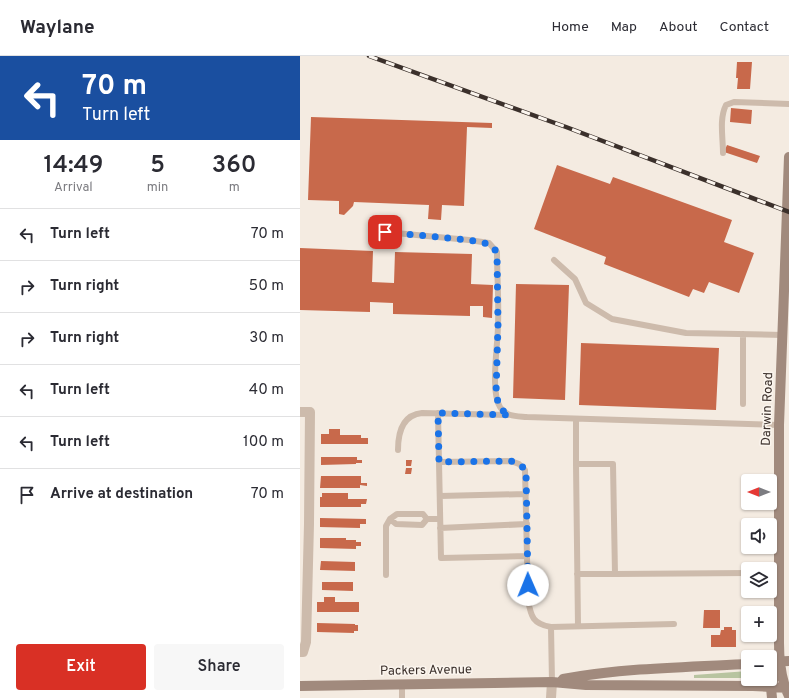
<!DOCTYPE html>
<meta charset="utf-8">
<style>
body{margin:0;font-family:Overpass,sans-serif;background:#f7f7f7;color:#2b2b33;height:100vh;display:flex;flex-direction:column;font-size:15px;white-space:nowrap}
*{box-sizing:border-box;margin:0}
p{font-size:13px;color:#7c7c81}
.icon{flex:none;width:22px;height:22px;fill:none;stroke:currentColor;stroke-width:2;stroke-linecap:round;stroke-linejoin:round}
.map{position:relative;flex:1;overflow:hidden}
.panel{display:flex;flex-direction:column;background:#fff;width:300px}
.panel>*{flex:none}
.hud{background:#1a4fa0;color:#fff;overflow:hidden}
.needle{width:26px;rotate:270deg}
.tools{position:absolute;left:441px;top:418px;display:grid;gap:8px}
.tools a{display:grid;place-items:center;width:36px;height:36px;border-radius:4px;background:#fff;box-shadow:0 1px 3px #0004;font-size:20px}
.pin{position:absolute;display:grid;place-items:center;width:34px;height:34px;color:#fff;margin:-17px;border-radius:8px;box-shadow:0 2px 6px #0006}
.me{position:absolute;width:44px;margin:-22px;rotate:359deg;stroke-linejoin:round;filter:drop-shadow(0 0 3px #0008)}
.turn{display:flex;align-items:center;gap:14px;height:84px;padding:0 16px;font-size:18px}
.turn .icon{width:52px;height:52px;stroke-width:2.5}
.turn b{display:block;font-size:28px;line-height:34px}
.eta{display:flex;justify-content:space-evenly;align-items:center;height:68px;text-align:center}
.eta b{font-size:24px;font-weight:600;line-height:28px}
.primary-button{display:flex;gap:8px;margin-top:auto;padding:8px 16px}
.primary-button a{flex:1;height:46px;border-radius:4px;background:#d93025;color:#fff;font-size:16px;font-weight:600;line-height:46px;text-align:center}
.primary-button a+a{background:#f7f7f7;color:#2b2b33}
ul{padding:0;list-style:none}
li{display:flex;align-items:center;gap:12px;height:52px;padding:0 16px;border-top:1px solid #e1e1e2}
li div{flex:1}
li b{display:block;font-size:15px}
li em{font-style:normal}
header{display:flex;align-items:center;gap:24px;box-sizing:border-box;height:56px;padding:0 20px;background:#fff;border-bottom:1px solid #e1e1e2}
header strong{font-size:19px}
nav{display:flex;gap:22px;margin-inline-start:auto;font-size:14px}
main{display:flex;flex:1;min-height:0}
.map>svg:first-child{display:block}
</style>
<header>
<strong>Waylane</strong>
<nav><a>Home</a><a>Map</a><a>About</a><a>Contact</a></nav>
</header>
<main>
<section class="panel">
<div class="hud">
<div class="turn"><svg class="icon" aria-label="left" viewBox="0 0 24 24"><path d="M17 20v-9H6M10 6l-5 5 5 5"/></svg><div><b>70 m</b>Turn left</div></div>
</div>
<div class="eta">
<div><b>14:49</b><p>Arrival</p></div>
<div><b>5</b><p>min</p></div>
<div><b>360</b><p>m</p></div>
</div>
<ul>
<li><svg class="icon" aria-label="left" viewBox="0 0 24 24"><path d="M17 20v-9H6M10 6l-5 5 5 5"/></svg><div><b>Turn left</b></div><em>70 m</em></li>
<li><svg class="icon" aria-label="right" viewBox="0 0 24 24"><path d="M7 20v-9h11M14 6l5 5-5 5"/></svg><div><b>Turn right</b></div><em>50 m</em></li>
<li><svg class="icon" aria-label="right" viewBox="0 0 24 24"><path d="M7 20v-9h11M14 6l5 5-5 5"/></svg><div><b>Turn right</b></div><em>30 m</em></li>
<li><svg class="icon" aria-label="left" viewBox="0 0 24 24"><path d="M17 20v-9H6M10 6l-5 5 5 5"/></svg><div><b>Turn left</b></div><em>40 m</em></li>
<li><svg class="icon" aria-label="left" viewBox="0 0 24 24"><path d="M17 20v-9H6M10 6l-5 5 5 5"/></svg><div><b>Turn left</b></div><em>100 m</em></li>
<li><svg class="icon" aria-label="arrive" viewBox="0 0 24 24"><path d="M6 21V4h12l-3 4 3 4H6"/></svg><div><b>Arrive at destination</b></div><em>70 m</em></li>
</ul>
<div class="primary-button"><a>Exit</a><a>Share</a></div>
</section>
<div class="map">
<svg width="489" height="642" viewBox="0 0 489 642">
<rect width="100%" height="100%" fill="#f4ebe1"/>
<path fill="#b8c4a0" d="M448,615V622H394V619Z"/>
<path fill="#c8694b" d="M437,6H452L450,33H437L438,22H436Z
M431,52L452,54L451,68L430,66Z
M11,61L192,67V72L167,71L164,150L142,149L141,164L128,163L129,149L54,146L53,150L44,159L39,158V145L8,144Z
M427,89L460,100L457,107L424,96Z
M257,109L310,128L313,121L432,164L424,186L454,197L439,237L409,226L404,237L393,233L389,241L304,208L306,201L234,173Z
M0,192L73,195L72,226L94,227L95,196L172,198L171,228L193,229L192,262L183,261V250H170V260L93,258V247L70,246V256L0,254Z
M216,228L269,229L265,344L213,342Z
M281,287L419,292L416,354L279,349Z
M29,373H40V379H61V382H68V388H21V378H29Z
M21,401H57V404H62V407H56V408L21,409Z
M106,404H112L111,410H106Z
M106,412H112L111,418H105Z
M21,420H61V427H67V430L60,429V432H20Z
M22,437H48V443H67L66,448H61V451H20V441H22Z
M20,462L66,463V468H60V472L20,471Z
M20,482H46V484H56V486H61V490H56V493L20,492Z
M21,505L55,506V515L20,514Z
M22,526H53V535L22,534Z
M24,541H35V546H59V556H17V546H24Z
M404,554H420V572H403Z
M17,567L55,568V569H58V575H54V577L17,576Z
M424,571H432V574H436V591H411V579H420L421,574H424Z"/>
<g fill="none" stroke-linecap="round" stroke-linejoin="round">
<path stroke="#cdbbac" stroke-width="6" d="M423,97C423,81 419,63 426,49L434,46L489,48
M85,176L169,184L189,187L197,196C197,220 199,245 198,269C198,289 190,335 200,351C206,361 217,360 227,361L479,369
M254,204L275,223L286,247L312,263L386,277L483,279
M443,278V348
M138,357L139,406L211,405L219,408L225,414L228,544C231,561 233,568 251,571
M98,394C98,377 102,359 122,357L208,359
M139,406L141,502L227,500
M276,408V363
M140,440L226,438
M90,463L96,468L122,469L127,463H140
M140,472L227,468
M470,516H479
M277,518H315L313,408H276L278,570
M315,518L448,517
M86,519V470L90,463L97,458H123L127,463
M252,626L251,571L374,568
M102,628V642"/>
<path stroke="#cdbbac" stroke-width="10" d="M0,356H10L9,468L6,586L3,596H0
M251,642L252,626"/>
<path stroke="#a18a7d" stroke-width="10" d="M489,101L479,369V587C479,606 481,624 489,640
M470,606L489,605
M263,623C324,612 386,611 448,608
M0,630L252,626L286,629L453,630L489,632
M472,642L471,632L478,607"/>
<defs>
<path id="rail" d="M69,0L266,71L489,156"/>
</defs>
<use href="#rail" stroke="#3b302b" stroke-width="4.5"/>
<use href="#rail" stroke="#fbf5ee" stroke-width="3" stroke-dasharray="9" stroke-linecap="butt"/>
</g>
<g fill="none" stroke-linecap="round" stroke-linejoin="round">
<path stroke="#1a73e8" stroke-width="7" stroke-dasharray="0 12.6" d="M85,176L169,184L189,188L197,196L198,269L196,338L199,350L205,357L210,359L138,357L139,406L211,405L219,408L226,414L228,529"/>
</g>
<g text-anchor="middle" dominant-baseline="central" stroke-width="3" stroke-linejoin="round" paint-order="stroke">
<g font-size="13" fill="#3b302b" stroke="#fbf5ee">
<text transform="translate(468 353) rotate(-88)">Darwin Road</text>
<text transform="translate(126 615) rotate(-1)">Packers Avenue</text>
</g>
</g>
</svg>
<div class="tools">
<a><svg class="needle" viewBox="-14 -14 28 28"><path d="M0-13l5 13h-10z" fill="#e53935"/><path d="M0 13l5-13h-10z" fill="#7c7c81"/></svg></a>
<a><svg class="icon" aria-label="sound" viewBox="0 0 24 24"><path d="M4 9h4l5-4v14l-5-4H4zM17 9q2 3 0 6"/></svg></a>
<a><svg class="icon" aria-label="layers" viewBox="0 0 24 24"><path d="M12 4l9 5-9 5-9-5zM3 14l9 5 9-5"/></svg></a>
<a>+</a>
<a>−</a>
</div>
<div class="pin" style="left:85px;top:176px;background:#d93025"><svg class="icon" aria-label="arrive" viewBox="0 0 24 24"><path d="M6 21V4h12l-3 4 3 4H6"/></svg></div>
<svg class="me" style="left:228px;top:529px" viewBox="-20 -20 40 40"><circle r="19" fill="#fff"/><path d="M0-13L10 11 0 6-10 11z" fill="#1a73e8"/></svg>
</div>
</main>
